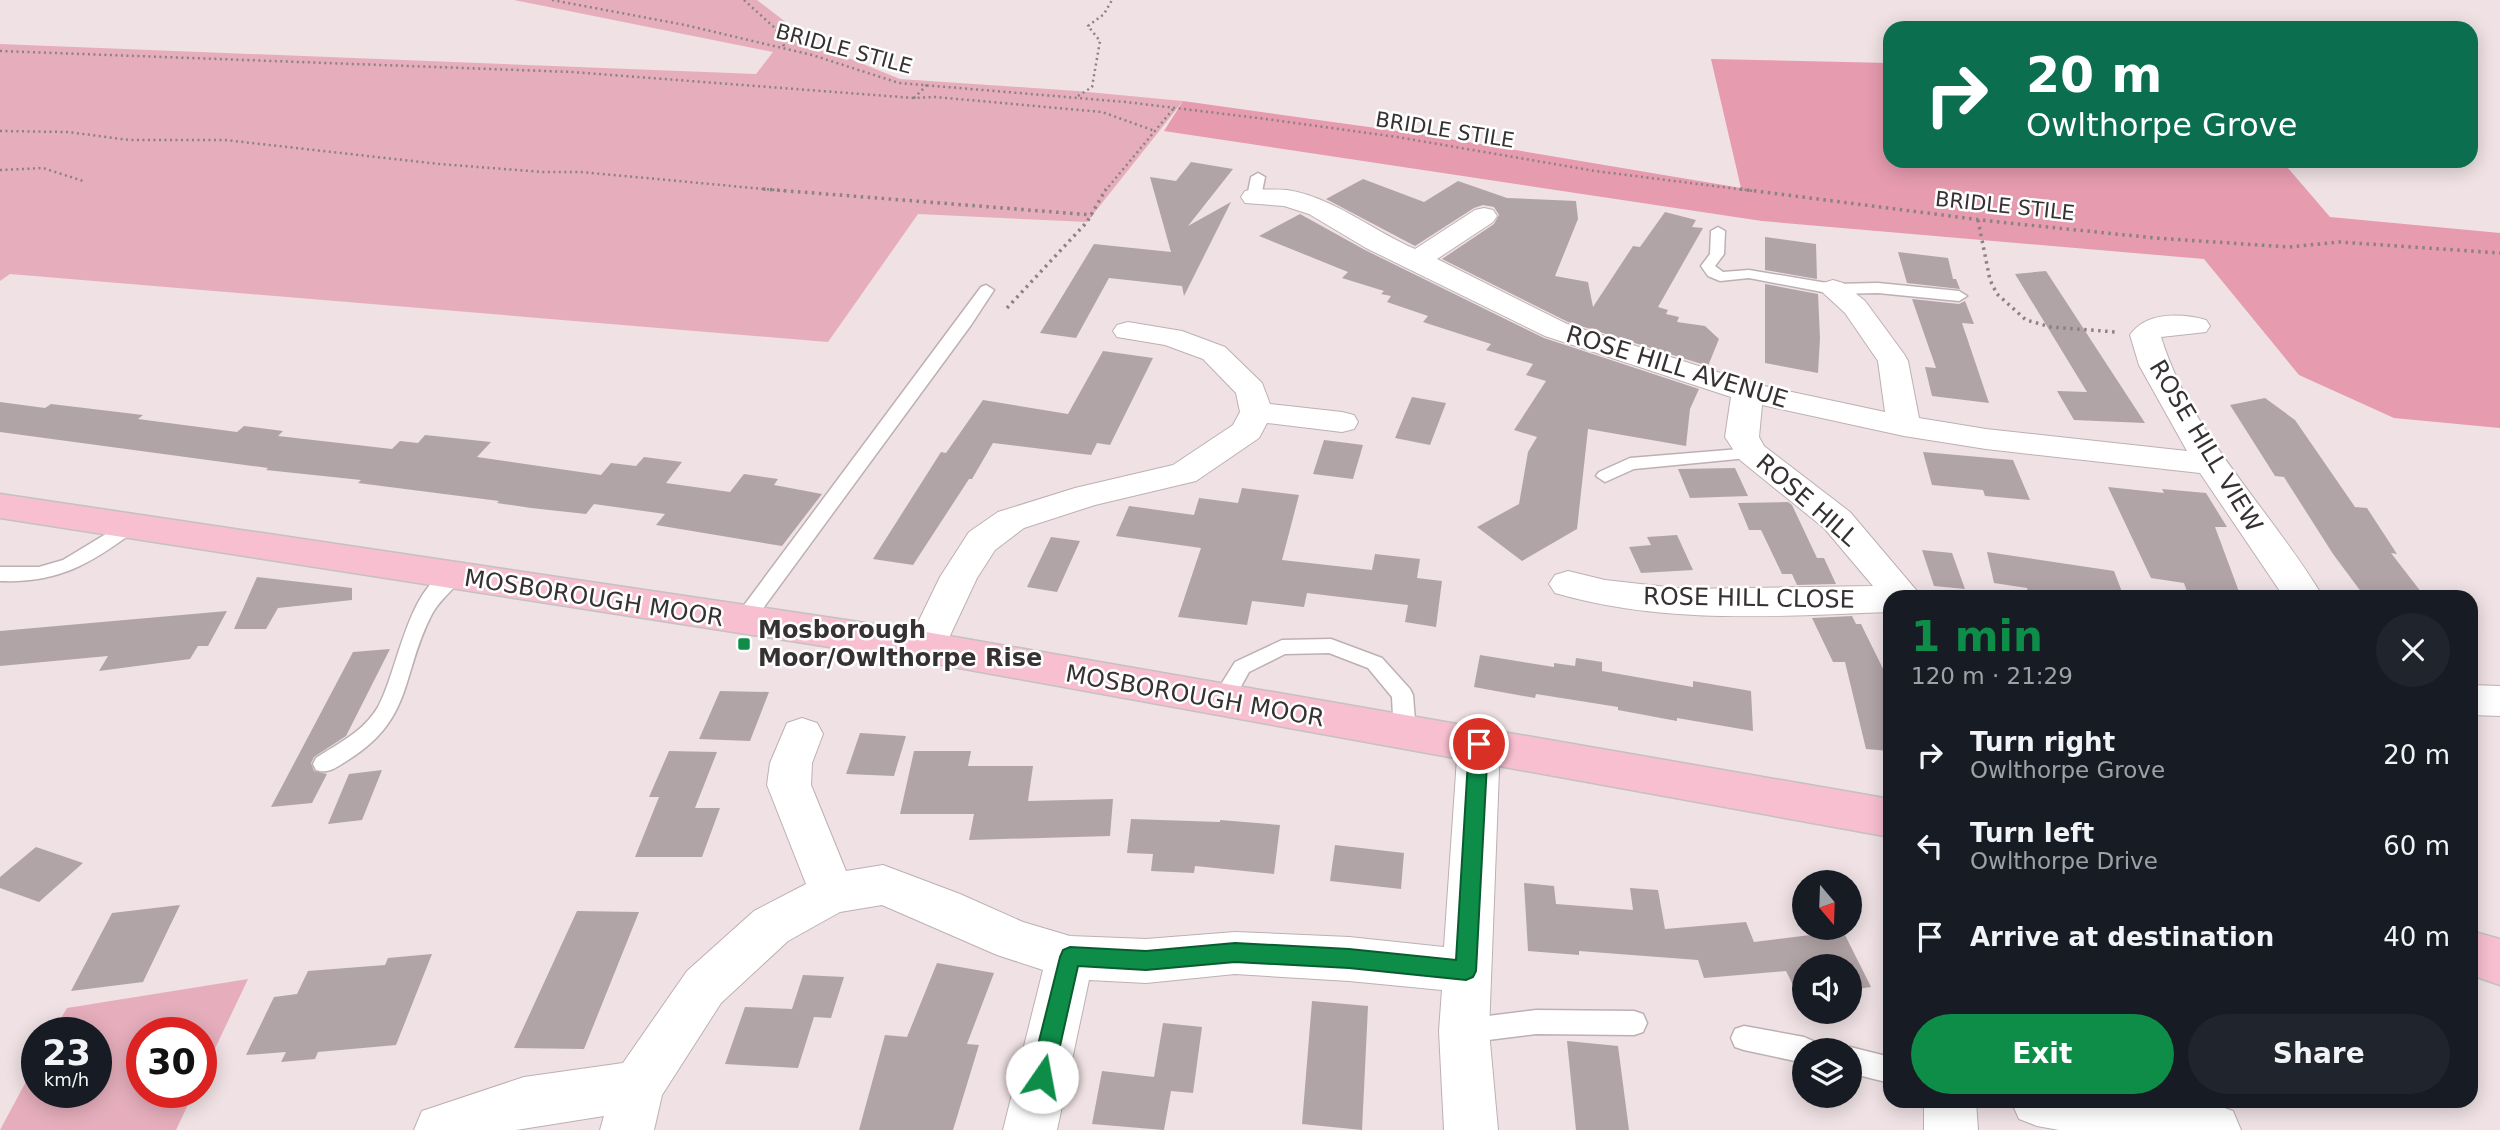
<!DOCTYPE html>
<meta charset="utf-8">
<style>
body{margin:0;font-family:"DejaVu Sans",sans-serif;background:#20242c;color:#f1f3f6;height:100vh;display:flex;flex-direction:column;font-size:26px;white-space:nowrap}
*{box-sizing:border-box;margin:0}
p{font-size:23px;color:#9ea1a6}
.icon{flex:none;width:38px;height:38px;fill:none;stroke:currentColor;stroke-width:2;stroke-linecap:round;stroke-linejoin:round}
.map{position:relative;flex:1;overflow:hidden}
.drawer{position:absolute;left:1883px;top:590px;width:595px;height:518px;display:flex;flex-direction:column;background:#171b24;border-radius:21px;box-shadow:0 4px 18px #0003}
.drawer>*{flex:none}
.top-card{position:absolute;left:1883px;top:21px;width:595px;height:147px;border-radius:21px;box-shadow:0 4px 18px #0003;background:#0b6e4f;color:#fff;overflow:hidden}
.needle{width:46px;rotate:161deg}
.controls{position:absolute;left:1792px;top:870px;display:grid;gap:14px}
.controls a{display:grid;place-items:center;width:70px;height:70px;border-radius:50%;background:#171b24;box-shadow:0 4px 18px #0003;font-size:35px}
.speed{position:absolute;left:21px;top:1017px;display:flex;gap:14px;font-size:35px;font-weight:700;text-align:center}
.speed>*{display:grid;place-content:center;width:91px;height:91px;border-radius:50%;background:#171b24;box-shadow:0 4px 18px #0003;line-height:1}
.speed small{font-size:18px;font-weight:400}
.speed .limit{border:10px solid #d22;background:#fff;color:#111}
.pin{position:absolute;display:grid;place-items:center;width:60px;height:60px;color:#fff;margin:-30px;border:4px solid #fff;border-radius:50%;box-shadow:0 2px 7px #0007}
.me{position:absolute;width:77px;margin:-38px;rotate:12deg;stroke-linejoin:round;filter:drop-shadow(0 0 5px #0008)}
.turn{display:flex;align-items:center;gap:24px;height:147px;padding:0 28px;font-size:32px}
.turn .icon{width:91px;height:91px;stroke-width:2.5}
.turn b{display:block;font-size:49px;line-height:60px}
.round{display:grid;place-items:center;flex:none;width:74px;height:74px;border-radius:37px;background:#20242c}
.summary{display:flex;align-items:center;justify-content:space-between;height:119px;padding:0 28px}
h1{font-size:42px;font-weight:700;line-height:52px;color:#0e8d49}
.action{display:flex;gap:14px;margin-top:auto;padding:14px 28px}
.action a{flex:1;height:80px;border-radius:42px;background:#0e8d49;color:#fff;font-size:28px;font-weight:700;line-height:80px;text-align:center}
.action a+a{background:#20242c;color:#f1f3f6}
ul{padding:0;list-style:none}
li{display:flex;align-items:center;gap:21px;height:91px;padding:0 28px}
li div{flex:1}
li b{display:block;font-size:26px}
li em{font-style:normal}
.map>svg:first-child{display:block}
</style>
<div class="map">
<svg width="2500" height="1130" viewBox="0 0 2500 1130">
<rect width="100%" height="100%" fill="#efe1e4"/>
<path fill="#e6aebc" d="M514,0H757L814,44L900,79L1077,91L1183,101L1087,222L918,214L828,342L10,274L0,281V44L756,74L773,52Z
M248,979L201,1078V1032H142V1092H194L176,1130H0L37,1061V1092H96V1032H53L67,1008Z"/>
<path fill="#e69baf" d="M1711,59L1890,63V161H2282L2330,217L2500,233V428L2394,418L2299,375L2204,259L1762,221L1164,131L1183,101L1426,135L1741,188Z"/>
<path fill="#b1a4a7" d="M1191,162L1233,169L1188,226L1231,202L1184,296L1182,286L1109,278L1076,338L1040,333L1094,244L1171,252L1150,177L1176,181Z
M1363,179L1424,202L1458,181L1507,198L1576,201L1578,219L1555,276L1588,282L1593,307L1633,246L1640,247L1665,212L1696,220L1692,227L1703,228L1658,307L1668,310L1666,314L1679,317L1677,322L1705,326L1719,339L1708,366L1568,322L1442,259L1494,224L1499,215L1494,207L1483,205L1474,208L1415,246L1326,199Z
M1300,214L1365,250L1544,338L1699,389L1690,409L1686,446L1588,429L1577,529L1522,561L1477,527L1519,504L1528,452L1537,437L1514,430L1546,381L1526,375L1533,364L1486,350L1491,344L1423,322L1428,316L1387,302L1391,296L1381,294L1384,291L1342,278L1348,272L1259,236Z
M1765,237L1816,244L1817,279L1765,270Z
M1898,252L1948,258L1953,279H1956L1960,289L1907,283Z
M2046,271L2145,423L2074,420L2057,391L2087,392L2015,274Z
M1765,284L1818,294L1820,338L1818,373L1765,363Z
M1912,299L1959,304L1965,301L1974,324L1962,323L1989,403L1932,396L1925,367L1936,368Z
M1103,351L1153,358L1110,445L1097,443L1091,455L993,443L972,479H969L913,565L873,559L941,452L946,453L983,400L1068,414Z
M1412,397L1446,403L1430,445L1395,438Z
M2265,398L2295,420L2355,507L2367,508L2397,554L2391,553L2425,597H2365L2333,554L2284,477L2275,476L2230,405Z
M0,402L45,408L51,404L143,415L138,419L237,432L244,426L283,431L278,436L392,449L400,441L418,443L425,435L491,442L477,457L601,475L611,463L636,466L644,457L682,462L666,483L730,492L744,474L778,479L774,485L822,494L782,546L656,525L665,514L594,504L586,514L531,508L497,503L499,501L358,483L361,480L266,470L268,468L0,432Z
M1324,440L1363,445L1353,479L1313,474Z
M1923,452L2013,460L2030,500L1985,496L1983,490L1932,485Z
M1735,468L1748,496L1690,498L1678,469Z
M2108,487L2164,493L2162,489L2206,493L2227,527H2215L2241,597H2189L2184,583L2151,578Z
M1242,488L1299,495L1282,560L1372,570L1375,554L1420,559L1417,578L1442,581L1436,627L1405,622L1408,605L1307,593L1304,607L1252,601L1247,625L1178,617L1201,548L1116,536L1129,506L1194,515L1199,498L1238,503Z
M1788,502L1792,505L1817,558H1824L1836,584L1797,585L1792,574H1782L1761,530H1749L1738,503Z
M1677,535L1693,570L1641,573L1629,547L1651,545L1647,537Z
M1051,537L1080,541L1057,592L1027,587Z
M1922,550L1952,553L1965,589L1934,586Z
M1987,552L2114,571L2124,597H2029L2027,588L1994,583Z
M257,577L352,588V600L278,608L266,629H234Z
M227,611L208,646H198L190,659L99,671L108,656L0,666V631Z
M1852,616L1856,624H1861L1890,683V751L1866,749L1845,662H1833L1812,618Z
M390,649L346,736L314,757L311,763L314,771L327,774L312,803L271,807L353,652Z
M1480,655L1554,667V663L1575,666L1576,658L1602,662V671L1693,687V681L1751,691L1753,731L1677,718V721L1618,710V707L1536,694L1535,698L1474,687Z
M720,691L769,692L750,741L699,739Z
M860,733L906,736L894,776L846,774Z
M669,751L717,752L695,808H720L702,857H635L659,797H649Z
M914,751H971L968,766H1033L1028,801L1113,799L1110,836L969,840L974,814H900Z
M382,770L362,820L328,824L349,774Z
M1131,819L1220,822V820L1280,825L1274,874L1195,866L1194,873L1151,871L1153,854L1127,853Z
M1335,845L1404,853L1401,889L1330,881Z
M36,847L83,863L39,902L0,888V877Z
M1524,883L1554,886L1556,904L1633,910L1630,888L1658,890L1665,929L1746,922L1754,942L1843,931L1871,987L1850,990V966H1804V996L1799,997L1786,971L1704,978L1698,960L1579,951V955L1528,951Z
M180,905L143,982L71,991L112,913Z
M577,911L639,912L584,1049L514,1048Z
M432,954L396,1045L318,1052L315,1059L281,1062L286,1052L246,1055L274,997L297,994L308,971L385,965L388,958Z
M937,963L994,973L967,1044L979,1045L953,1130H859L885,1035L907,1037Z
M803,975L844,977L831,1018L814,1017L798,1068L725,1064L745,1007L792,1009Z
M1312,1001L1368,1006L1362,1130L1302,1124Z
M1163,1023L1202,1027L1193,1093L1171,1091L1164,1130L1092,1124L1102,1071L1154,1077Z
M1567,1041L1618,1046L1629,1130H1576Z"/>
<g fill="none" stroke-linecap="round" stroke-linejoin="round">
<defs>
<path id="lane" d="M1258,173L1265,177L1261,197L1254,201L1247,197L1251,177Z
M1718,227L1725,231L1724,254L1715,266L1723,272L1749,270L1833,284L1878,283L1959,291L1967,296L1959,301L1878,293L1833,294L1749,278L1720,281L1708,276L1701,266L1710,254L1711,231Z
M986,285L994,290L971,325L750,626H736L733,621L736,616L981,287Z
M1752,448L1761,453L1758,457L1634,469L1605,482L1596,476L1599,472L1630,458Z
M129,520L136,522L138,526L136,530C90,564 59,583 0,581V567H39L63,560Z
M453,569L460,571L463,576C454,590 440,599 432,614C400,675 415,720 345,762C335,768 328,774 316,770L313,764L316,758C339,743 363,732 378,707C398,672 408,582 453,569Z
M1331,639L1382,658L1410,689L1413,695L1416,734L1413,740L1405,742L1397,740L1394,734L1392,697L1368,668L1329,653L1285,654L1249,672L1229,708L1221,710L1213,708L1210,702L1235,662L1282,640Z
M1536,1010L1634,1011L1643,1014L1647,1023L1643,1032L1634,1035L1536,1034L1464,1043L1455,1040L1451,1031L1455,1022L1464,1019Z
M1744,1026L1804,1037L1813,1041L1817,1050H1804V1063L1744,1050L1735,1047L1731,1038L1735,1029Z
M1850,1047L1890,1057V1083L1850,1073V1050H1843Z"/>
<path id="street" d="M1254,189C1265,190 1276,189 1287,190C1333,197 1373,231 1415,249L1475,210L1484,208L1493,210L1497,216L1493,222L1437,259L1567,324L1755,384L1885,412L1878,361L1845,313L1819,289L1823,283L1833,280L1843,283L1865,301L1904,354L1908,361L1919,418L1986,429L2187,451L2139,365L2130,335C2146,312 2180,313 2206,320L2210,326L2206,332L2161,337C2191,435 2271,510 2323,597H2284L2200,473L1986,449L1904,436L1762,405L1759,437L1764,446L1850,512L1922,597H1890V612C1777,616 1665,625 1555,593L1549,584L1555,575L1568,571L1605,580L1685,589L1873,586L1824,528L1740,460L1725,437L1731,397L1545,336L1366,248L1309,214L1284,206L1245,203L1241,197L1245,191Z
M1128,322L1182,331L1225,347L1262,383L1270,404L1342,412L1354,415L1358,422L1354,429L1342,432L1267,423L1259,438L1196,481L1095,505L1024,528L995,550L977,578L940,657L926,661L912,657L906,647L940,577L969,532L998,512L1075,488L1173,465L1233,425L1240,412L1236,393L1203,359L1165,345L1117,337L1113,331L1117,325Z
M2471,685L2500,686V716L2471,715Z
M802,718L817,723L823,734L812,763L811,785L846,871L883,865L960,894L1023,922L1070,936L1146,939L1235,932L1349,937L1444,947L1458,744L1464,732L1479,728L1494,732L1500,744L1489,1031L1498,1130H1444L1439,1031L1442,990L1349,981L1235,974L1146,983L1089,980L1057,1130H1003L1043,970L997,955L882,905L840,912L788,941L721,1003L662,1095L654,1130H600L604,1116L516,1130H414L422,1111L524,1077L623,1063L687,971L754,911L806,884L767,785L770,763L787,723Z
M1924,1101H1976L1978,1130H1924Z
M2011,1101H2195L2214,1104L2233,1111L2241,1130H2059L2037,1126L2019,1119Z"/>
<path id="primary" d="M0,494L926,632L1890,799V837L926,662L0,518Z
M2471,931L2500,939V985L2471,975Z"/>
</defs>
<use href="#lane" stroke="#bdb0b3" stroke-width="3"/>
<use href="#street" stroke="#bdb0b3" stroke-width="2"/>
<use href="#primary" stroke="#c3c1c2" stroke-width="3"/>
<path stroke="#8b8283" stroke-width="2.5" stroke-dasharray="2 3.5" stroke-linecap="butt" d="M552,0L685,25L812,55L899,83L1126,102L1258,118L1397,137L1595,171L1754,191
M744,0L776,29L783,45L788,46
M0,51L572,72L914,98
M927,85L914,98L935,97L1102,112L1155,131
M1078,96L1092,87L1100,41L1088,26L1104,14L1112,0
M0,131L68,132L129,140H225L439,164L543,172H581L786,191
M0,170L43,168L83,181
M1105,191L1174,108"/>
<path stroke="#8b8283" stroke-width="3.5" stroke-dasharray="2.5 4.5" stroke-linecap="butt" d="M763,189L1092,215
M1740,189L1989,221L2155,238L2289,247L2339,242L2500,253
M1978,220L1990,280L1997,294L2026,320L2051,327L2116,332
M1007,308L1087,222L1106,189"/>
<use href="#lane" fill="#fff" fill-rule="evenodd"/>
<use href="#street" fill="#fff" fill-rule="evenodd"/>
<use href="#primary" fill="#f8bfd0" fill-rule="evenodd"/>
</g>
<path fill="#0e8d49" stroke="#095c2f" stroke-width="2" d="M1479,737L1485,739L1488,744L1476,971L1473,977L1466,980L1349,968L1235,962L1146,970L1078,966L1053,1077L1050,1085L1042,1088L1034,1085L1030,1077L1060,957L1063,950L1070,947L1146,951L1235,943L1349,949L1456,960L1469,744L1472,739Z"/>
<rect fill="#0e8d49" stroke="#fff" stroke-width="2.5" x="737" y="637" width="14" height="14" rx="3.5"/>
<g text-anchor="middle" dominant-baseline="central" stroke-width="5" stroke-linejoin="round" paint-order="stroke">
<g font-size="21" fill="#363132" stroke="#fff">
<text transform="translate(844 49) rotate(15)">BRIDLE STILE</text>
<text transform="translate(1445 130) rotate(9)">BRIDLE STILE</text>
<text transform="translate(2005 206) rotate(6)">BRIDLE STILE</text>
</g>
<g font-size="24" fill="#363132" stroke="#fff">
<text transform="translate(1677 367) rotate(17)">ROSE HILL AVENUE</text>
<text transform="translate(2206 446) rotate(59)">ROSE HILL VIEW</text>
<text transform="translate(1807 500) rotate(41)">ROSE HILL</text>
<text transform="translate(594 598) rotate(9)">MOSBOROUGH MOOR</text>
<text transform="translate(1749 598) rotate(1)">ROSE HILL CLOSE</text>
<text transform="translate(1195 696) rotate(10)">MOSBOROUGH MOOR</text>
</g>
<g font-size="24" font-weight="bold" fill="#363132" stroke="#fff" text-anchor="start">
<text x="758" y="630">Mosborough<tspan x="758" dy="28">Moor/Owlthorpe Rise</tspan></text>
</g>
</g>
</svg>
<div class="controls">
<a><svg class="needle" viewBox="-14 -14 28 28"><path d="M0-13l5 13h-10z" fill="#e53935"/><path d="M0 13l5-13h-10z" fill="#9ea1a6"/></svg></a>
<a><svg class="icon" aria-label="sound" viewBox="0 0 24 24"><path d="M4 9h4l5-4v14l-5-4H4zM17 9q2 3 0 6"/></svg></a>
<a><svg class="icon" aria-label="layers" viewBox="0 0 24 24"><path d="M12 4l9 5-9 5-9-5zM3 14l9 5 9-5"/></svg></a>
</div>
<div class="speed"><div>23<small>km/h</small></div><div class="limit">30</div></div>
<div class="pin" style="left:1479px;top:744px;background:#d93025"><svg class="icon" aria-label="arrive" viewBox="0 0 24 24"><path d="M6 21V4h12l-3 4 3 4H6"/></svg></div>
<svg class="me" style="left:1042px;top:1077px" viewBox="-20 -20 40 40"><circle r="19" fill="#fff"/><path d="M0-13L10 11 0 6-10 11z" fill="#0e8d49"/></svg>
<div class="top-card">
<div class="turn"><svg class="icon" aria-label="right" viewBox="0 0 24 24"><path d="M7 20v-9h11M14 6l5 5-5 5"/></svg><div><b>20 m</b>Owlthorpe Grove</div></div>
</div>
<section class="drawer">
<div class="summary"><div><h1>1 min</h1><p>120 m · 21:29</p></div><a class="round"><svg class="icon" aria-label="close" viewBox="0 0 24 24"><path d="M6 6l12 12M18 6L6 18"/></svg></a></div>
<ul>
<li><svg class="icon" aria-label="right" viewBox="0 0 24 24"><path d="M7 20v-9h11M14 6l5 5-5 5"/></svg><div><b>Turn right</b><p>Owlthorpe Grove</p></div><em>20 m</em></li>
<li><svg class="icon" aria-label="left" viewBox="0 0 24 24"><path d="M17 20v-9H6M10 6l-5 5 5 5"/></svg><div><b>Turn left</b><p>Owlthorpe Drive</p></div><em>60 m</em></li>
<li><svg class="icon" aria-label="arrive" viewBox="0 0 24 24"><path d="M6 21V4h12l-3 4 3 4H6"/></svg><div><b>Arrive at destination</b></div><em>40 m</em></li>
</ul>
<div class="action"><a>Exit</a><a>Share</a></div>
</section>
</div>
